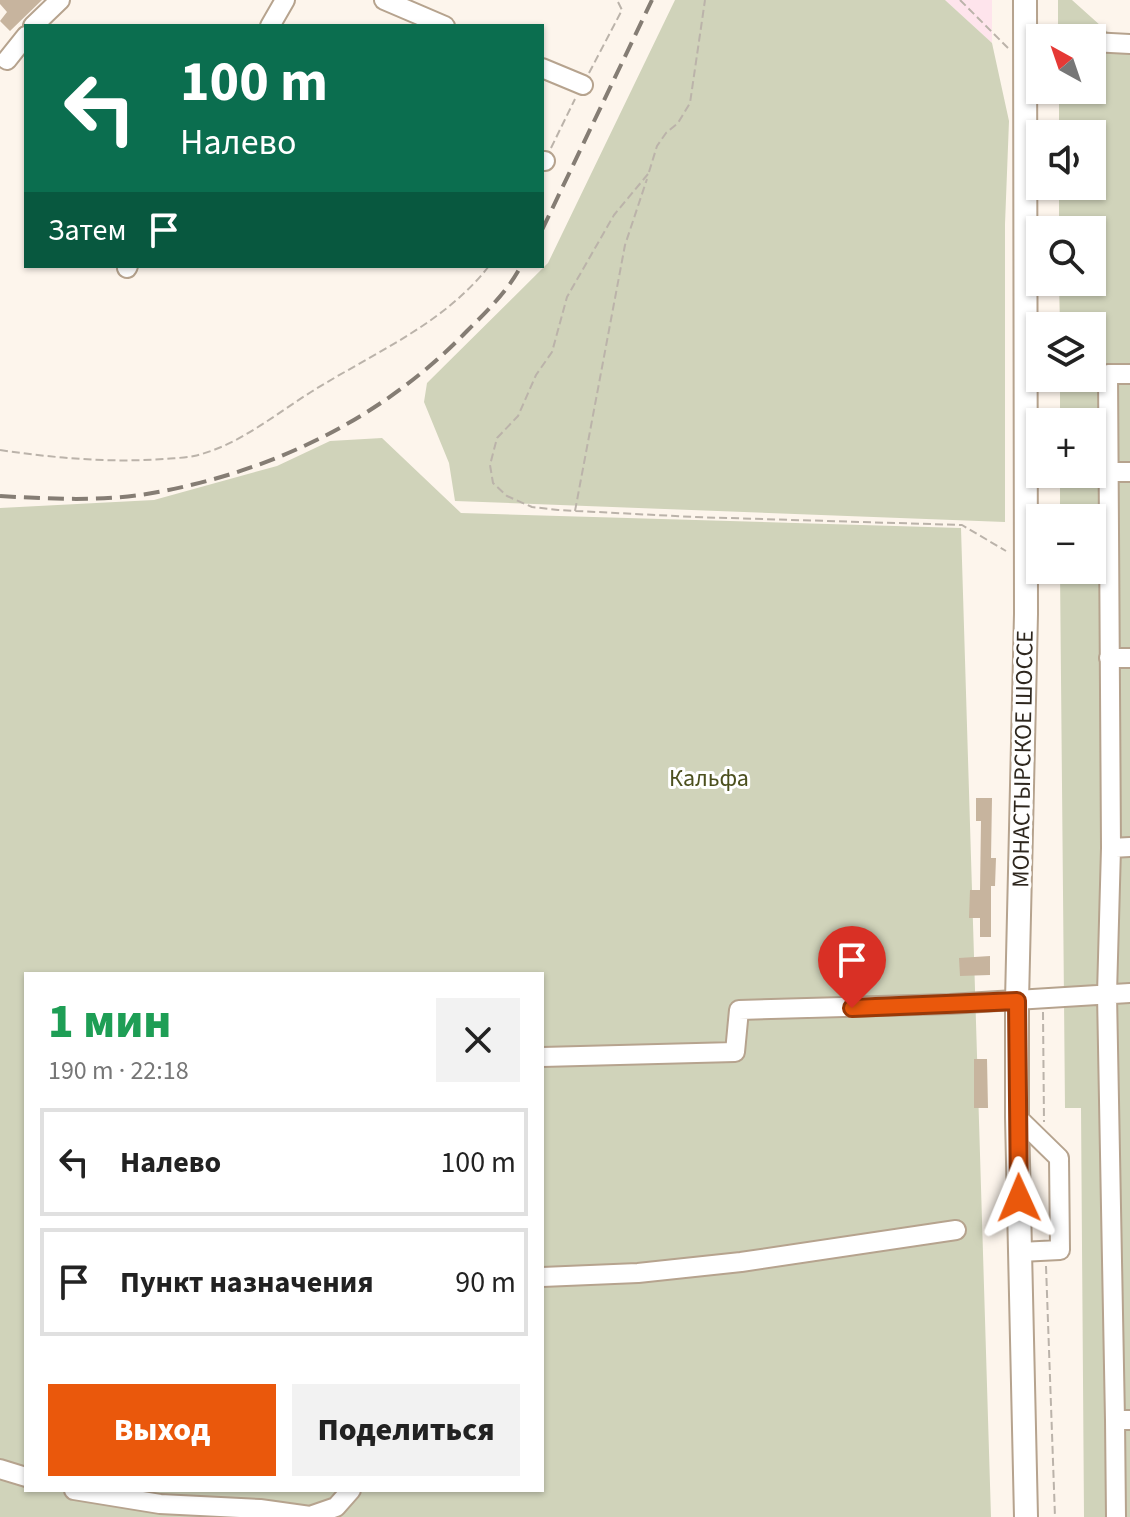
<!DOCTYPE html>
<html lang="ru">
<meta charset="utf-8">
<style>
body{margin:0;font-family:"Source Sans 3",sans-serif;background:#f2f2f2;color:#222;height:100vh;display:flex;flex-direction:column;font-size:30px;white-space:nowrap}
*{box-sizing:border-box;margin:0}
p{font-size:26px;color:#767676}
.icon{flex:none;width:44px;height:44px;fill:none;stroke:currentColor;stroke-width:2;stroke-linecap:round;stroke-linejoin:round}
.map{position:relative;flex:1;overflow:hidden}
.sheet{position:absolute;left:24px;top:972px;width:520px;height:520px;display:flex;flex-direction:column;background:#fff;border-radius:0px;box-shadow:0 2px 6px #0004}
.sheet>*{flex:none}
.banner{position:absolute;left:24px;top:24px;width:520px;height:244px;border-radius:0px;box-shadow:0 2px 6px #0004;background:#0b6e4f;color:#fff;overflow:hidden}
.needle{width:52px;rotate:320deg}
.controls{position:absolute;left:1026px;top:24px;display:grid;gap:16px}
.controls a{display:grid;place-items:center;width:80px;height:80px;border-radius:0px;background:#fff;box-shadow:0 2px 6px #0004;font-size:40px}
.pin{position:absolute;display:grid;place-items:center;width:68px;height:68px;color:#fff;margin:-82px -34px;border-radius:50% 50% 50% 0;rotate:-45deg;box-shadow:0 0 8px #0007}
.pin .icon{rotate:45deg}
.me{position:absolute;width:88px;margin:-44px;rotate:359deg;stroke-linejoin:round;filter:drop-shadow(0 0 6px #0008)}
.turn{display:flex;align-items:center;gap:28px;height:168px;padding:0 24px;font-size:36px}
.turn .icon{width:104px;height:104px;stroke-width:2.5}
.turn b{display:block;font-size:56px;line-height:68px}
.then{display:flex;align-items:center;height:76px;padding:0 24px;background:#0003;gap:16px;font-size:30px}
.round{display:grid;place-items:center;flex:none;width:84px;height:84px;border-radius:0px;background:#f2f2f2}
.head{display:flex;align-items:center;justify-content:space-between;height:136px;padding:0 24px}
h1{font-size:48px;font-weight:800;line-height:60px;color:#1e9e55}
.action{display:flex;gap:16px;margin-top:auto;padding:16px 24px}
.action a{flex:1;height:92px;border-radius:0px;background:#ea580c;color:#fff;font-size:32px;font-weight:800;line-height:92px;text-align:center}
.action a+a{background:#f2f2f2;color:#222}
ul{padding:0;list-style:none}
li{display:flex;align-items:center;gap:24px;height:108px;margin:0 16px 12px;padding:0 8px;border:4px solid #e0e0e0;border-radius:0px}
li div{flex:1}
li b{display:block;font-size:30px}
li em{font-style:normal}
.map>svg:first-child{display:block}
</style>
<div class="map">
<svg width="1130" height="1517" viewBox="0 0 1130 1517">
<rect width="100%" height="100%" fill="#fdf5ec"/>
<path fill="#fee4ec" d="M945,0H992V43Z"/>
<path fill="#d0d3ba" fill-rule="evenodd" d="M675,0H945L992,43L1009,121L1005,224V522L455,501L449,463L424,402L427,383L548,263Z
M1058,0H1072L1130,52V1517H1084L1081,1108H1065L1060,570H1092V518H1060V474H1092V422H1060V378H1092V326H1060L1059,282H1092V230H1059V186H1092V134H1059V90H1092V38H1058Z
M382,438L461,513L961,528L991,1517H0V508L154,500L277,466L330,441ZM26,974H542V1490H26Z"/>
<path fill="#c7b49e" d="M0,0H42L10,31L0,21L7,12L0,4Z
M976,798H992L991,858H996L995,886H991V937H980V918H969L970,890H980L981,821H976Z
M990,956V975L960,976L959,958Z
M974,1059H987L988,1108H974Z"/>
<g fill="none" stroke-linecap="round" stroke-linejoin="round">
<defs>
<path id="minor" d="M384,0L445,26
M33,26L60,0
M270,26L285,0
M1092,42L1130,44
M7,60L26,36
M542,68L583,85
M542,161H545
M127,268L128,266
M1108,472H1130
M1109,658H1130
M1111,848L1108,374H1130
M542,1057L735,1052L739,1010L950,1004L1130,993
M1017,1117L1059,1158L1060,1250L1020,1252
M542,1277L638,1273L741,1262L956,1230
M1115,1420L1107,994L1111,848L1130,847
M0,1469L26,1477
M74,1490L160,1504L260,1509L310,1516L336,1507L351,1490
M1116,1517L1115,1420H1130"/>
<path id="major" d="M1025,0L1026,614L1017,1001V1117L1026,1517"/>
</defs>
<use href="#minor" stroke="#b6a38e" stroke-width="22"/>
<use href="#major" stroke="#b6a38e" stroke-width="26"/>
<path stroke="#bbb3aa" stroke-width="2" stroke-dasharray="8 4" stroke-linecap="butt" d="M960,0L1008,48
M589,73L622,10L617,0
M551,148L575,99
M649,172L657,146L666,133L678,123L690,103L705,0
M648,174L614,215L567,297L552,352L536,375L518,416L497,438L490,465L493,483L507,496L532,507L558,510L694,517L962,525L1006,551
M0,450C54,458 110,463 164,459C174,458 185,458 194,456C238,446 274,415 311,392C373,353 443,325 489,266
M575,511L625,245L647,179
M1043,1012L1044,1122
M1046,1266L1055,1517"/>
<use href="#minor" stroke="#fff" stroke-width="18"/>
<use href="#major" stroke="#fff" stroke-width="22"/>
<path stroke="#857d74" stroke-width="4" stroke-dasharray="16 8" stroke-linecap="butt" d="M542,230L652,0
M0,496C52,499 106,502 158,492C276,470 384,417 467,331C488,310 507,292 521,266"/>
</g>
<g fill="none" stroke-linecap="round" stroke-linejoin="round">
<defs>
<path id="route" d="M852,1008L1017,1001L1019,1198"/>
</defs>
<use href="#route" stroke="#983908" stroke-width="20"/>
<use href="#route" stroke="#ea580c" stroke-width="14"/>
</g>
<g text-anchor="middle" dominant-baseline="central" stroke-width="6" stroke-linejoin="round" paint-order="stroke">
<g font-size="24" fill="#2e271e" stroke="#fff">
<text transform="translate(1023 759) rotate(-89)">МОНАСТЫРСКОЕ ШОССЕ</text>
</g>
<g font-size="24" fill="#4c501e" stroke="#fff">
<text x="709" y="778">Кальфа</text>
</g>
</g>
</svg>
<div class="controls">
<a><svg class="needle" viewBox="-14 -14 28 28"><path d="M0-13l5 13h-10z" fill="#e53935"/><path d="M0 13l5-13h-10z" fill="#767676"/></svg></a>
<a><svg class="icon" aria-label="sound" viewBox="0 0 24 24"><path d="M4 9h4l5-4v14l-5-4H4zM17 9q2 3 0 6"/></svg></a>
<a><svg class="icon" aria-label="search" viewBox="0 0 24 24"><circle cx="10" cy="10" r="6"/><path d="M15 15l6 6"/></svg></a>
<a><svg class="icon" aria-label="layers" viewBox="0 0 24 24"><path d="M12 4l9 5-9 5-9-5zM3 14l9 5 9-5"/></svg></a>
<a>+</a>
<a>−</a>
</div>
<div class="pin" style="left:852px;top:1008px;background:#d93025"><svg class="icon" aria-label="arrive" viewBox="0 0 24 24"><path d="M6 21V4h12l-3 4 3 4H6"/></svg></div>
<svg class="me" style="left:1019px;top:1198px" viewBox="-20 -20 40 40"><path d="M0-17L14 15 0 8-14 15z" fill="#ea580c" stroke="#fff" stroke-width="4"/></svg>
<div class="banner">
<div class="turn"><svg class="icon" aria-label="left" viewBox="0 0 24 24"><path d="M17 20v-9H6M10 6l-5 5 5 5"/></svg><div><b>100 m</b>Налево</div></div>
<div class="then">Затем<svg class="icon" aria-label="arrive" viewBox="0 0 24 24"><path d="M6 21V4h12l-3 4 3 4H6"/></svg></div>
</div>
<section class="sheet">
<div class="head"><div><h1>1 мин</h1><p>190 m · 22:18</p></div><a class="round"><svg class="icon" aria-label="close" viewBox="0 0 24 24"><path d="M6 6l12 12M18 6L6 18"/></svg></a></div>
<ul>
<li><svg class="icon" aria-label="left" viewBox="0 0 24 24"><path d="M17 20v-9H6M10 6l-5 5 5 5"/></svg><div><b>Налево</b></div><em>100 m</em></li>
<li><svg class="icon" aria-label="arrive" viewBox="0 0 24 24"><path d="M6 21V4h12l-3 4 3 4H6"/></svg><div><b>Пункт назначения</b></div><em>90 m</em></li>
</ul>
<div class="action"><a>Выход</a><a>Поделиться</a></div>
</section>
</div>
